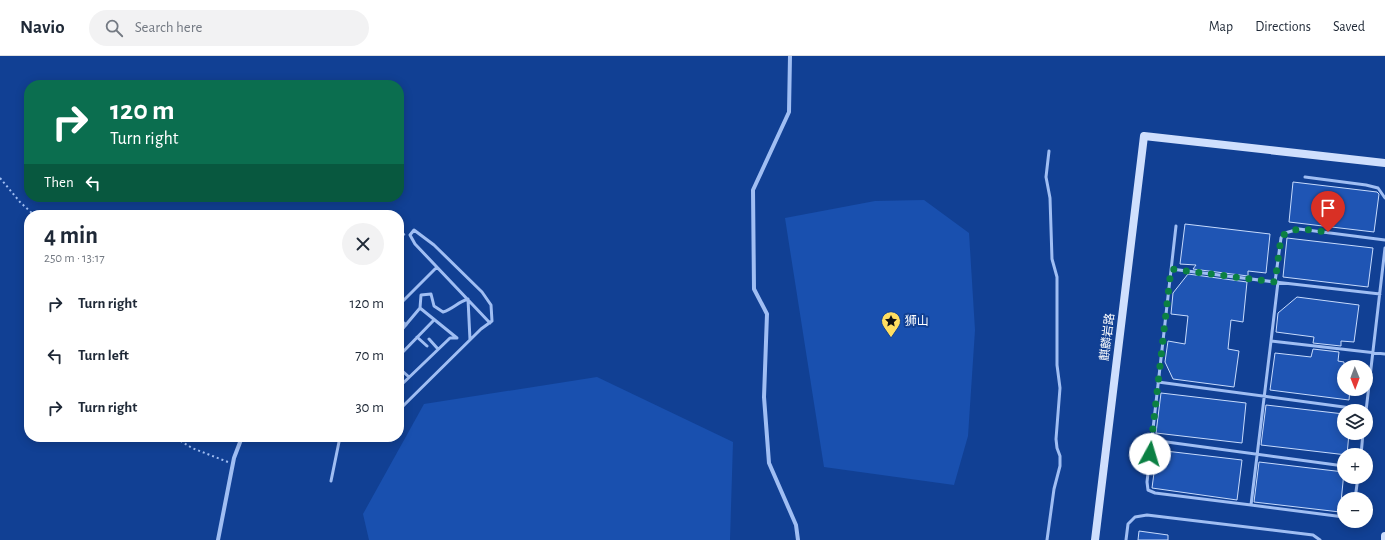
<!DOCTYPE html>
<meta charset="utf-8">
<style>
body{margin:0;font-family:"Alegreya Sans","Noto Sans SC",sans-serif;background:#f2f2f3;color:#1f2937;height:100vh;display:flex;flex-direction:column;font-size:15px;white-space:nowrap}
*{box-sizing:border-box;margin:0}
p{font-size:13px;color:#747a83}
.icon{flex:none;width:22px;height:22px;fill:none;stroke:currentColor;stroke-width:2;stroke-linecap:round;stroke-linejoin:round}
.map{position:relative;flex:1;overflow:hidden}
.details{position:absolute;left:24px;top:154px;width:380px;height:232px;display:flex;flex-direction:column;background:#fff;border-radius:16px;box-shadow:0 2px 10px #0003}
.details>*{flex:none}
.banner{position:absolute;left:24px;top:24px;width:380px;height:122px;border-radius:16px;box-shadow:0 2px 10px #0003;background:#0b6e4f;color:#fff;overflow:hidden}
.needle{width:26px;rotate:179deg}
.fabs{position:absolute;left:1337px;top:304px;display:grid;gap:8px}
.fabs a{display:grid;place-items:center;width:36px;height:36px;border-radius:50%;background:#fff;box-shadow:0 2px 10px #0003;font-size:20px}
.pin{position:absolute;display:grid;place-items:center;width:34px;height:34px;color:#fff;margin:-41px -17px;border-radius:50% 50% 50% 0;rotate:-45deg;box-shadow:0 0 4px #0007}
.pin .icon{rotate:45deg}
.me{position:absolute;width:44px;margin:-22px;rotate:6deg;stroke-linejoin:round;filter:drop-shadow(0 0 3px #0008)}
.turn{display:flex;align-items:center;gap:14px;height:84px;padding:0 20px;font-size:18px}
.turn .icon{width:52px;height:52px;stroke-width:2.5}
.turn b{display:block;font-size:28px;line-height:34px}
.then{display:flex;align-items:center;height:38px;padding:0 20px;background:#0003;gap:8px;font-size:15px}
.round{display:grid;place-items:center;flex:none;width:42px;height:42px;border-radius:21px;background:#f2f2f3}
.head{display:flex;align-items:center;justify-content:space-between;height:68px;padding:0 20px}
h1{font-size:24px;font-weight:600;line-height:30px}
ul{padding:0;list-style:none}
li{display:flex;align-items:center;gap:12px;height:52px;padding:0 20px}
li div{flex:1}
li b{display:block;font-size:15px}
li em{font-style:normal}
header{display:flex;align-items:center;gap:24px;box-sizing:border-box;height:56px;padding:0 20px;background:#fff;border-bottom:1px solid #e0e1e3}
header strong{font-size:19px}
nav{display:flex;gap:22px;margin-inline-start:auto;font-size:14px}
.search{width:280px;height:36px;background:#f2f2f3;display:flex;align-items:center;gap:10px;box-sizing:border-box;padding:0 14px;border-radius:22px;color:#747a83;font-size:15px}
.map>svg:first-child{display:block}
</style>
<header>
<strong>Navio</strong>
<div class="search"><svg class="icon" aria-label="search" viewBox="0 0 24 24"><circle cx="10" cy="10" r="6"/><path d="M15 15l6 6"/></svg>Search here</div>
<nav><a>Map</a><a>Directions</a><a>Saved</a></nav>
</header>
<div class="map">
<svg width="1385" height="484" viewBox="0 0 1385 484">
<rect width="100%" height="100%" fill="#114094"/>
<path fill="#1950af" d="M924,144L969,177L975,274L968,380L954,429L824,411L785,162L875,145Z
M597,321L733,386L730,484H369L363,458L424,348Z"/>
<path fill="#1f55b4" stroke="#c7dbfd" d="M1293,126L1377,136L1379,138L1374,176L1289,166Z
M1185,168L1270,178L1266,217L1248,215V220L1193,213L1196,209L1180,208Z
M1287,182L1373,192L1368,231L1283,221Z
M1188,218L1247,226L1243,266L1231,264L1228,293L1239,295L1234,331L1173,323L1165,306L1168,285L1185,288L1188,260L1171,258L1173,237Z
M1297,241L1359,249L1354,286L1341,285V290L1313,287L1314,281L1276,276L1278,257Z
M1313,293L1339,296L1338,305L1344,306V333H1350L1349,344L1270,334L1275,297L1311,301Z
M1161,337L1246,347L1242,387L1156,377Z
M1266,349L1344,358V377H1349L1347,399L1261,389Z
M1157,394L1242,404L1237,444L1152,432Z
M1259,406L1344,416L1340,456L1254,446Z
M1139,475L1168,479V484H1138Z"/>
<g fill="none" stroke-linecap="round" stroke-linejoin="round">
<path stroke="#a0bef3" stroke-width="2" stroke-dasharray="2 3" stroke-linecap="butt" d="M0,122L20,146L34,159
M399,181L405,178
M178,381L179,384L192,392L228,406"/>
<path stroke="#a0bef3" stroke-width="3" d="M1305,121L1366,129L1378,132L1385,142
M1176,170L1147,426L1148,434L1155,437L1251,449L1271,285L1385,298
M1171,213L1275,226
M1380,238L1275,226L1281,182L1285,177L1299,173L1385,184
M399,249L437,211
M399,263L406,269
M399,277L420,252
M417,281L427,290
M429,283L438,293
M1271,285L1278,226
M399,300L434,264
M399,312L409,321
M1158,326L1366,354
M399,331L450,282H457L420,252L421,239L431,238L434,250L443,256C453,253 458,246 468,243L470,284
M399,354L481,273L492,265L491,249L482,236L434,189L414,174L410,179L415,188L490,267
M1366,355L1385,192
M1152,384L1344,410
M1361,399L1363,377
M331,425L340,381
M1355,443L1358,421
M1251,449L1344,461
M1047,484L1054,433L1060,410V400L1057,392L1056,383L1060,332L1057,309V221L1052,203L1050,142L1046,121L1049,95
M1126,484L1128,468L1135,461L1147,459L1313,479L1320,484"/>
<path stroke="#a0bef3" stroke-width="4" d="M790,0L789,56L753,134L754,233L767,258L764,341L769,407L796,469L798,484
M218,484L234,402L242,381"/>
<path stroke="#cfdffd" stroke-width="8" d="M1095,484L1144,80L1385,107
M1385,484V480"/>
</g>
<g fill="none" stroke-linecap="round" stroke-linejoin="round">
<path stroke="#0b8043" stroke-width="7" stroke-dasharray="0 12.6" d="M1150,398L1171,213L1275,226L1281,182C1291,168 1313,175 1328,176"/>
</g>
<defs>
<symbol id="sight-pin" viewBox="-11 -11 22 30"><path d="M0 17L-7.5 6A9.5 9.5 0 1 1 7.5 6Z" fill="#ffde61" stroke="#114094"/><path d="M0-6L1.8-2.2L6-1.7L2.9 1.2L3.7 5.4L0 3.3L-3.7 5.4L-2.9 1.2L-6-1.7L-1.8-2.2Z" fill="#111"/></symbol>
</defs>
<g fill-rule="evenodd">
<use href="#sight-pin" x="880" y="254" width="22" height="30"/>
</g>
<g text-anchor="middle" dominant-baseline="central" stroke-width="4" stroke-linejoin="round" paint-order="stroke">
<g font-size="12" fill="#fff" stroke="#114094" text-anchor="start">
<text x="905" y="265">狮山</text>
</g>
<g font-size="12" fill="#fff" stroke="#114094">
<text transform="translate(1107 281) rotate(-83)">麒麟岩路</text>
</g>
</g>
</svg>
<div class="fabs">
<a><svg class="needle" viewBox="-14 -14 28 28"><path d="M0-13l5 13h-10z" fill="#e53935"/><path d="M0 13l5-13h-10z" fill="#747a83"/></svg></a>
<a><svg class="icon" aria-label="layers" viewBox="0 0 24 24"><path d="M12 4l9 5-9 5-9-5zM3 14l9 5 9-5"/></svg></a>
<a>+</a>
<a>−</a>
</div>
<div class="pin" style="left:1328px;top:176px;background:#d93025"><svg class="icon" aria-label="arrive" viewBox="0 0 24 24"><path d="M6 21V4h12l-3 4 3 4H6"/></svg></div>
<svg class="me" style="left:1150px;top:398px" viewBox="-20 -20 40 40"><circle r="19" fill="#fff"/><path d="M0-13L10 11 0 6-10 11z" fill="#0b8043"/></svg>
<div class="banner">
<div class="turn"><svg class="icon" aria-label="right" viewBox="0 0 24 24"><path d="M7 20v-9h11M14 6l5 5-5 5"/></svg><div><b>120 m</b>Turn right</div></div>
<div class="then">Then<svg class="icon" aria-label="left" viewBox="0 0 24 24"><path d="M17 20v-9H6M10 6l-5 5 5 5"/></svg></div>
</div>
<section class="details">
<div class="head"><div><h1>4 min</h1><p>250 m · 13:17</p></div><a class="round"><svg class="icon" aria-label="close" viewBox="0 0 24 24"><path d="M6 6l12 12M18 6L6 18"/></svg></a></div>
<ul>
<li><svg class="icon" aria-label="right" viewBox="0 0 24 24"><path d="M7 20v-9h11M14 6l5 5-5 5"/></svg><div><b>Turn right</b></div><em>120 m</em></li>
<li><svg class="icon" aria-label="left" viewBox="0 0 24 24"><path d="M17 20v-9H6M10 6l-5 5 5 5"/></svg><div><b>Turn left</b></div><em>70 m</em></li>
<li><svg class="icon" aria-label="right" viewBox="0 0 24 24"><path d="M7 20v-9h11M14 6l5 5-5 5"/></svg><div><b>Turn right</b></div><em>30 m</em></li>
</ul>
</section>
</div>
